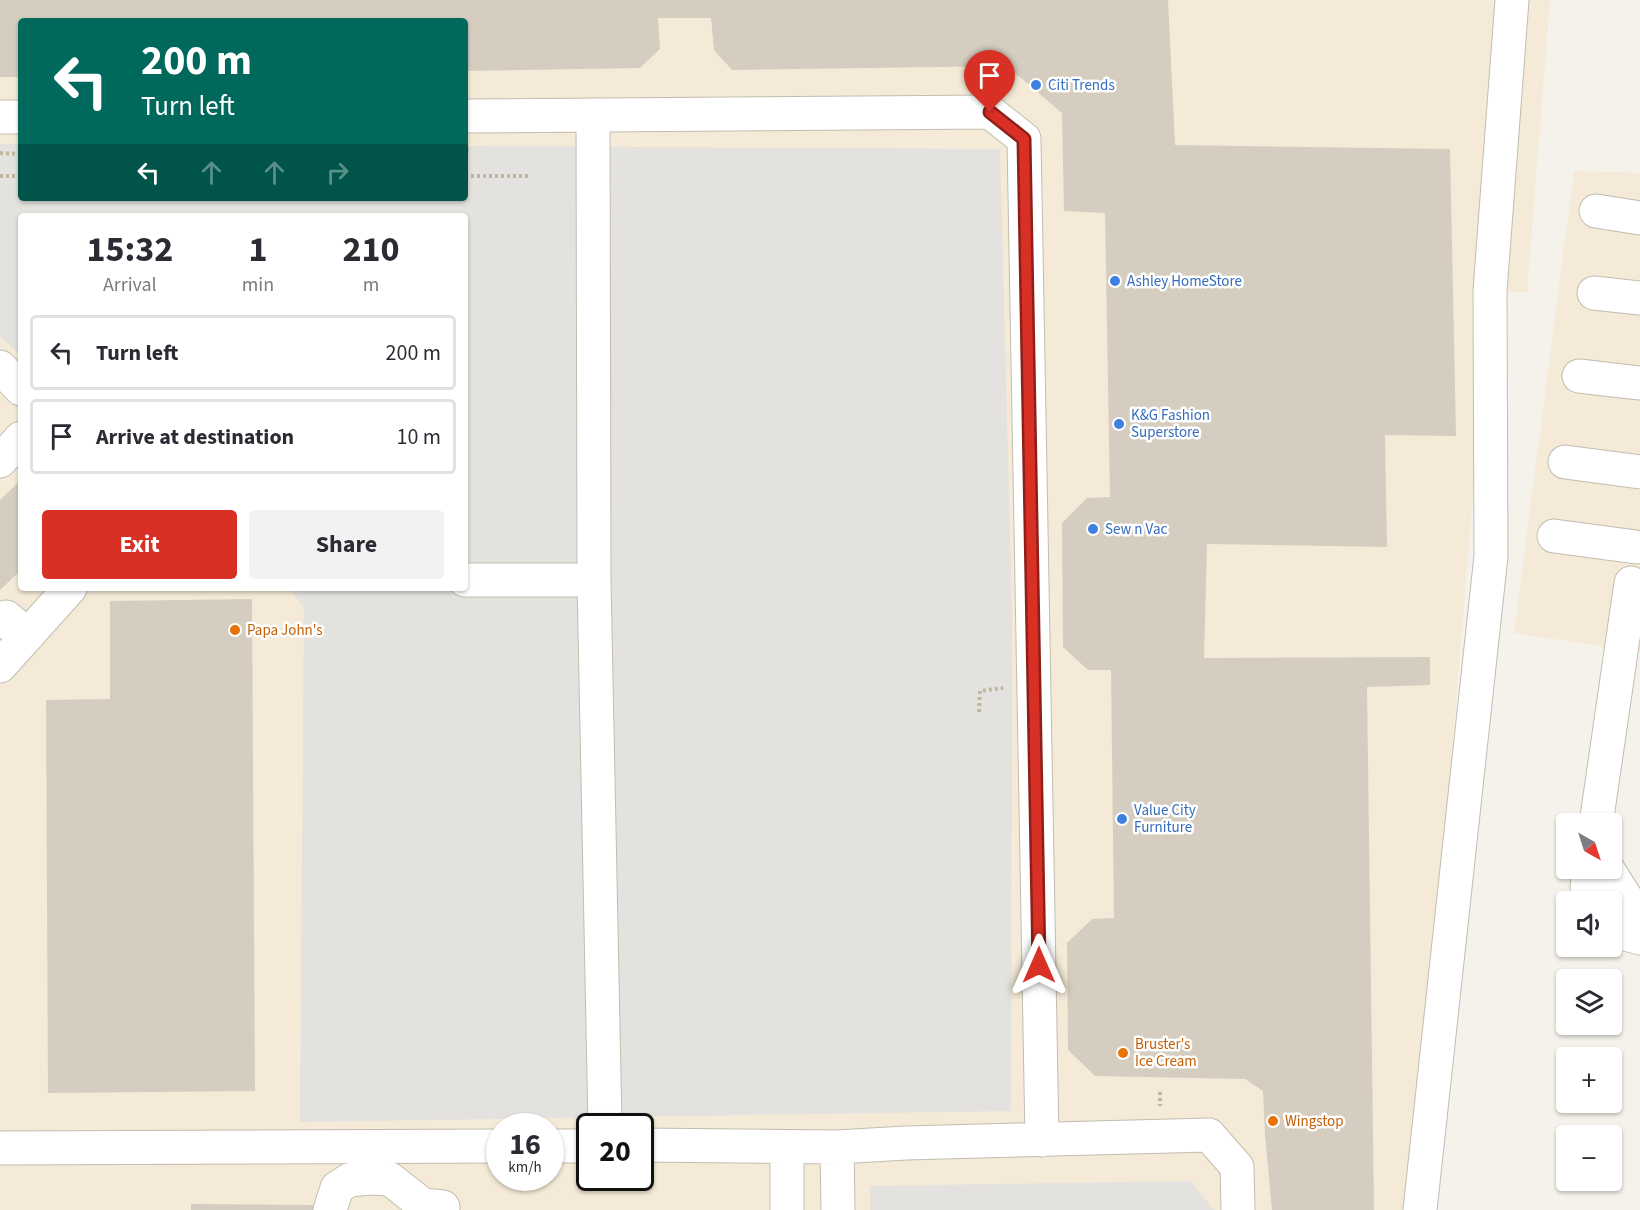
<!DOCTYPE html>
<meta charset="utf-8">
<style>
body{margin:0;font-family:"Source Sans 3",sans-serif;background:#f2f2f3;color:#2b2b33;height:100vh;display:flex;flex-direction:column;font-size:22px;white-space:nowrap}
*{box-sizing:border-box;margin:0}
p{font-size:20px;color:#7c7c81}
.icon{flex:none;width:33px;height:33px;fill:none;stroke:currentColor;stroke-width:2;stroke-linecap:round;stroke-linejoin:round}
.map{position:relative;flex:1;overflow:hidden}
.sheet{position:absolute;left:18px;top:213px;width:450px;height:378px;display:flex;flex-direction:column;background:#fff;border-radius:6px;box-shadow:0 2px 4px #0004}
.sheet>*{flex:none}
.guide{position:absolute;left:18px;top:18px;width:450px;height:183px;border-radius:6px;box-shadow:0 2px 4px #0004;background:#00695c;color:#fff;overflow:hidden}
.needle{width:39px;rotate:141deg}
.controls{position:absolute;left:1556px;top:813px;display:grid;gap:12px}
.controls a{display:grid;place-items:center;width:66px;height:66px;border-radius:6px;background:#fff;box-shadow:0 2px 4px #0004;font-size:30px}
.speed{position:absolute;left:486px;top:1113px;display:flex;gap:12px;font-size:30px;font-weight:700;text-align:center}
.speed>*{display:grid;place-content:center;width:78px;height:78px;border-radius:50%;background:#fff;box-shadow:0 2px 4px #0004;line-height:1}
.speed small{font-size:15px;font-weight:400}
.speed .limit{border:3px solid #111;border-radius:9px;background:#fff;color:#111}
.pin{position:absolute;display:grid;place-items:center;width:51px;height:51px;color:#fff;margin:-62px -26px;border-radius:50% 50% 50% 0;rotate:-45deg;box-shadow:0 0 6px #0007}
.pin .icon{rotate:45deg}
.me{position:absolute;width:66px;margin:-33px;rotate:0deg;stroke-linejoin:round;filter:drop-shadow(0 0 4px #0008)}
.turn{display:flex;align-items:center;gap:21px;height:126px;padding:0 24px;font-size:27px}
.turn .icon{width:78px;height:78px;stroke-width:2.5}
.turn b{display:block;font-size:42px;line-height:51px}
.lanes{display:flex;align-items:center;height:57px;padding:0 24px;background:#0003;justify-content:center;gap:30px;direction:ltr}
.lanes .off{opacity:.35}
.eta{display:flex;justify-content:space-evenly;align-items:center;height:102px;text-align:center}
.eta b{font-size:36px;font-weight:700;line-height:42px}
.cta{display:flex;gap:12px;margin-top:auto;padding:12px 24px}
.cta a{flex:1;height:69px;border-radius:6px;background:#d93025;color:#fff;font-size:24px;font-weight:700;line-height:69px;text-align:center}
.cta a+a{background:#f2f2f3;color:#2b2b33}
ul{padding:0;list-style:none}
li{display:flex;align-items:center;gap:18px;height:75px;margin:0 12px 9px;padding:0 12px;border:3px solid #e1e1e2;border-radius:6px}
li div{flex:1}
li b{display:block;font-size:22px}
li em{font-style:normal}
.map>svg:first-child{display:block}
</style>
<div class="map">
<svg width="1640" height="1210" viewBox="0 0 1640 1210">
<rect width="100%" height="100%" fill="#f4f2ea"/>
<path fill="#f4ead7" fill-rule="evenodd" d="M0,0H1550L1527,292L1490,291L1414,1210H0ZM21,21H465V198H21ZM21,216H465V588H21ZM500,1126H550V1178H500ZM590,1126H640V1178H590Z
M1574,171L1640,173V652L1514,633Z"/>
<path fill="#e3e2de" d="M0,144H21V198H465V146L1000,149L1012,612L1011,1111L300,1122L304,608L289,588H465V216H21V356L0,336Z
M1190,1181L1214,1210H870V1186Z"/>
<path fill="#d5cec0" d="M0,0H1168L1175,145L1450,149L1456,436L1385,435L1387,547L1207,544L1204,658L1430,657V685L1367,687L1374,1210H1272L1265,1135L1263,1091L1245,1079L1095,1076L1068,1050L1067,943L1092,919L1114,918L1111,670H1088L1063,647L1062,523L1087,498L1110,497L1105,213L1064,211L1062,113L1007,66L732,70L714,50L711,18H658L660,49L640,68L465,71V21H21V77H0Z
M21,480V570L0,590V500Z
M252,599L255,1091L48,1093L46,700L110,699V601Z
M191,1204L313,1205L314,1210H191Z"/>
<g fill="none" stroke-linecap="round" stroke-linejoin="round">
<defs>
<path id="minor" d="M593,115L594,580L605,1126
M465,116L990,112L1024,139L1042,1140
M0,117H21
M1596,211L1640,218
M1594,293L1640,298
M0,367L21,389
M1579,376L1640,383
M0,461L21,438
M1565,462L1640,472
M1554,536L1636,547
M465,580H594
M0,622L6,617L28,635
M0,666L70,588
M1596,824L1631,583
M1607,868L1640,920
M1589,902L1587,887L1589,868
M1611,930L1640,938
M640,1145L837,1147L906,1143L1209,1135L1237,1167L1238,1210
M550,1146H590
M837,1147L838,1210
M0,1148L500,1146
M330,1210L337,1188L349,1180L370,1178L390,1179L423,1205L443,1207
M787,1210V1147
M1420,1210L1491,556L1490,291L1512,0"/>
</defs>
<use href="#minor" stroke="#c2bdb0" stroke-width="35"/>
<path stroke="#c0b79f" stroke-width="4" stroke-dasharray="3 3" stroke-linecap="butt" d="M0,153L21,154
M465,169L467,145
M0,176H21
M465,176H528
M979,712L980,691L1003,688
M1160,1092V1106"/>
<use href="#minor" stroke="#fff" stroke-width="33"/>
</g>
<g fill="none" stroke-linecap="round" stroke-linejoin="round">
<defs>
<path id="route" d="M990,112L1024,139L1039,965"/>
</defs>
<use href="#route" stroke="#8d1f18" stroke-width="15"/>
<use href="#route" stroke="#d93025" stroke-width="10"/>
</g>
<g fill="#3f7fe0" stroke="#fff" stroke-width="2">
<circle cx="1036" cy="85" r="6"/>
<circle cx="1115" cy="281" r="6"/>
<circle cx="1119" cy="424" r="6"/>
<circle cx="1093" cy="529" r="6"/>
<circle cx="1122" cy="819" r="6"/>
</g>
<g fill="#e8710a" stroke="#fff" stroke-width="2">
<circle cx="235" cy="630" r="6"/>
<circle cx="1123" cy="1053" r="6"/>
<circle cx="1273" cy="1121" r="6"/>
</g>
<g text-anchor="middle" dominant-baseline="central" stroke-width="5" stroke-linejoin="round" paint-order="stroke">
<g font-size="15" fill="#366cbe" stroke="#fff" text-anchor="start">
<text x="1048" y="85">Citi Trends</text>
<text x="1127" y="281">Ashley HomeStore</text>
<text x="1131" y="415">K&amp;G Fashion<tspan x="1131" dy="17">Superstore</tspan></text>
<text x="1105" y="529">Sew n Vac</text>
<text x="1134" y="810">Value City<tspan x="1134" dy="17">Furniture</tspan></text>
</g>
<g font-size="15" fill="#c56008" stroke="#fff" text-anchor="start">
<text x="247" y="630">Papa John's</text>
<text x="1135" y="1044">Bruster's<tspan x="1135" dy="17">Ice Cream</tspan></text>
<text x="1285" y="1121">Wingstop</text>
</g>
</g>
</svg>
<div class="controls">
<a><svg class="needle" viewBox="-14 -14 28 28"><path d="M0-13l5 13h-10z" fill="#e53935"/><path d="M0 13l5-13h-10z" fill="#7c7c81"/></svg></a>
<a><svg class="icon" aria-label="sound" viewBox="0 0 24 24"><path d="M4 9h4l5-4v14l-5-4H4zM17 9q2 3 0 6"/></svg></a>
<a><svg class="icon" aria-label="layers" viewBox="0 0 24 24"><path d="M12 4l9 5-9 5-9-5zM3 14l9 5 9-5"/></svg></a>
<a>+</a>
<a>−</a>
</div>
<div class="speed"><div>16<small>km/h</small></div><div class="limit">20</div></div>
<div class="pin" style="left:990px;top:112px;background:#d93025"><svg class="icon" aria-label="arrive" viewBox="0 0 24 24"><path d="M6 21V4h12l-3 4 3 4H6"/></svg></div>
<svg class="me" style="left:1039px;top:965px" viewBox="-20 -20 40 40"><path d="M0-17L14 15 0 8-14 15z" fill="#d93025" stroke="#fff" stroke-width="4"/></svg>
<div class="guide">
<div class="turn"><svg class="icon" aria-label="left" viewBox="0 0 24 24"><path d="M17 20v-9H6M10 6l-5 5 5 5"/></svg><div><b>200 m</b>Turn left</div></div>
<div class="lanes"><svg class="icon" aria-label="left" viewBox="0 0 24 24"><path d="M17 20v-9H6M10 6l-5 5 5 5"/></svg><svg class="icon off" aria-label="ahead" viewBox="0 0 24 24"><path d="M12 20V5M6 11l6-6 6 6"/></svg><svg class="icon off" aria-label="ahead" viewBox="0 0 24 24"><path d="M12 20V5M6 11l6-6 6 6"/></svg><svg class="icon off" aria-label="right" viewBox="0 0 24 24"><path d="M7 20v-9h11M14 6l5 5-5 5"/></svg></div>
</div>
<section class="sheet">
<div class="eta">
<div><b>15:32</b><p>Arrival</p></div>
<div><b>1</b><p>min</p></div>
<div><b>210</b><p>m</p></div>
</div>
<ul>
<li><svg class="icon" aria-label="left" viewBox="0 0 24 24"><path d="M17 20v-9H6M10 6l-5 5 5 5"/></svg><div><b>Turn left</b></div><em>200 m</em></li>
<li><svg class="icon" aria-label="arrive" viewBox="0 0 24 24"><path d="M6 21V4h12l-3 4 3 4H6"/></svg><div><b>Arrive at destination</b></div><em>10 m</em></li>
</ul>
<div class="cta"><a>Exit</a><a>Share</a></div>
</section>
</div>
